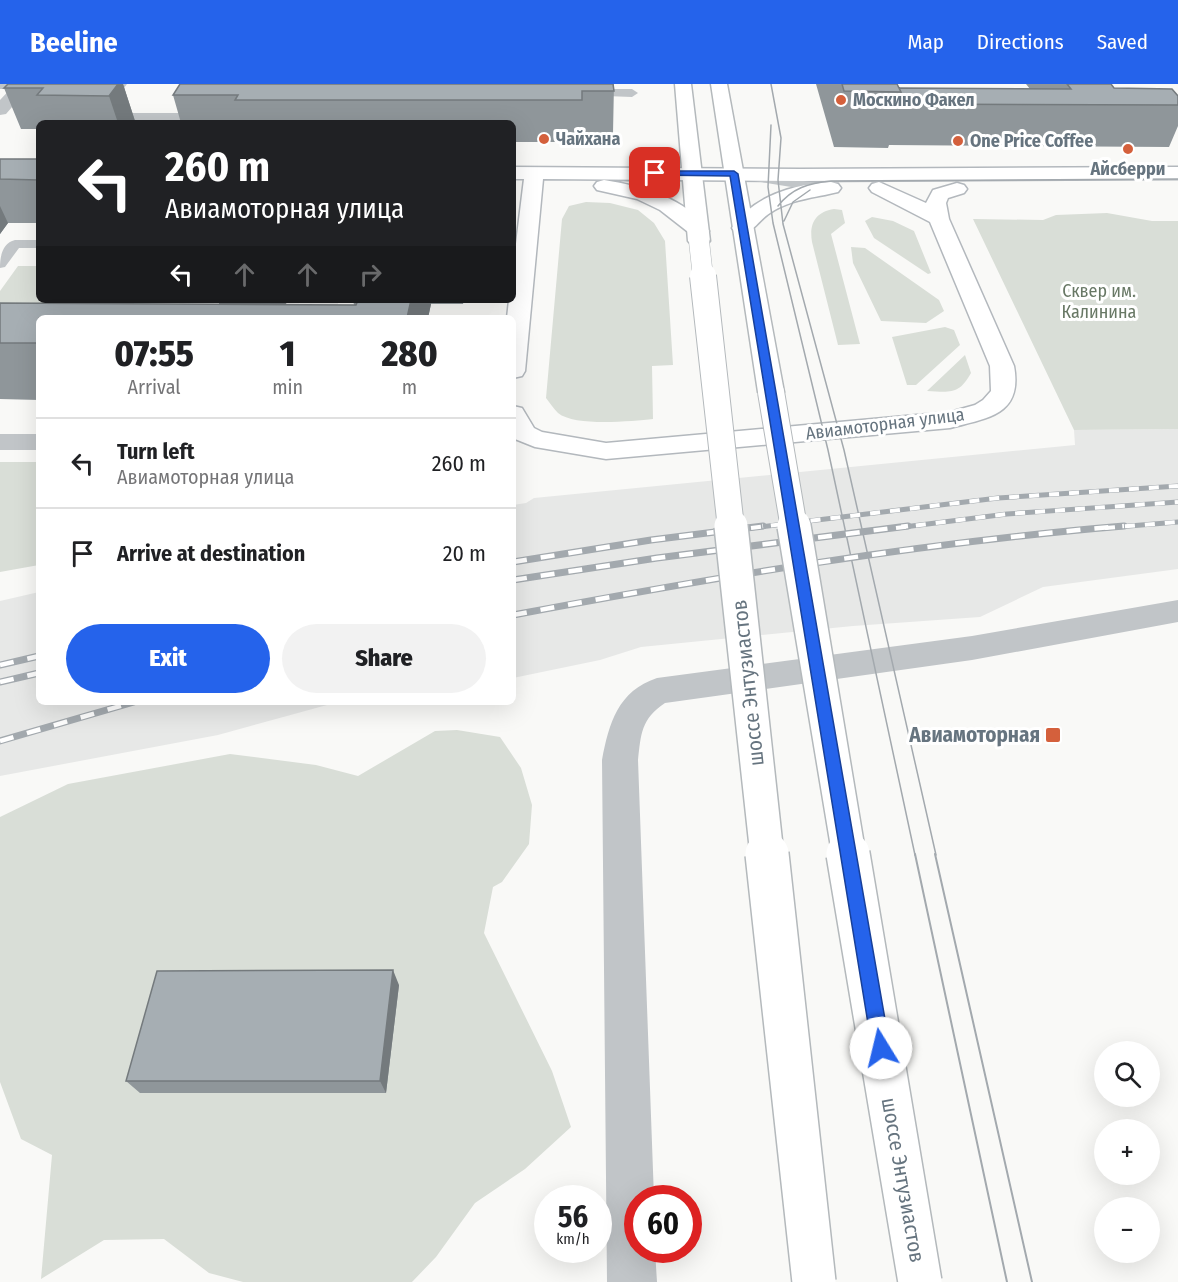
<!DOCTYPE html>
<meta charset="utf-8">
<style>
body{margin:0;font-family:"Fira Sans Condensed",sans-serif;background:#f2f2f2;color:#202124;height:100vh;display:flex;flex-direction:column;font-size:22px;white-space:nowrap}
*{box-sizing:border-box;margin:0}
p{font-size:20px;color:#757577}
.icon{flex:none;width:33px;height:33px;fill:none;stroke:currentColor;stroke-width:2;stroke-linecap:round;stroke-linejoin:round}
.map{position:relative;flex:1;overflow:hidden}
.side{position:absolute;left:36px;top:231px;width:480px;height:390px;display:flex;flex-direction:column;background:#fff;border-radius:9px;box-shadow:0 6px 24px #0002}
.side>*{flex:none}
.guide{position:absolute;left:36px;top:36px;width:480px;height:183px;border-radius:9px;box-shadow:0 6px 24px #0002;background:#202124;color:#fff;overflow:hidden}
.fabs{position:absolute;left:1094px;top:957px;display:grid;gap:12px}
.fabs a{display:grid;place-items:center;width:66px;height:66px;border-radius:50%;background:#fff;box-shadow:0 6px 24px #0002;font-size:30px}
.speed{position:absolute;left:534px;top:1101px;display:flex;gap:12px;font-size:30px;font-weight:700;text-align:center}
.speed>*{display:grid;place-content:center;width:78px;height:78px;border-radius:50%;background:#fff;box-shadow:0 6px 24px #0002;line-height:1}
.speed small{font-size:15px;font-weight:400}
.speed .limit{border:9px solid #d22;background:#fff;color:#111}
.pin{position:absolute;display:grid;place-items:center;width:51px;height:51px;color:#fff;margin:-26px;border-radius:12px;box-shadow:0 3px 9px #0006}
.me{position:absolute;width:66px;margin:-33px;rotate:351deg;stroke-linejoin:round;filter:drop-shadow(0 0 4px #0008)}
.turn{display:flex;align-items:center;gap:21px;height:126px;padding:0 30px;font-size:27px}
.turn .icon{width:78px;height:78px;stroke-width:2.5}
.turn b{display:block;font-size:42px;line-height:51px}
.lanes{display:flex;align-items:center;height:57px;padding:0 30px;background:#0003;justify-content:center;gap:30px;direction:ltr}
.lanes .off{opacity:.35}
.eta{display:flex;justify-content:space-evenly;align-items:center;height:102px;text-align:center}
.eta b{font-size:36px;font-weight:800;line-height:42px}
.button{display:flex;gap:12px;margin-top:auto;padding:12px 30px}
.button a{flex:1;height:69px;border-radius:36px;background:#2563eb;color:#fff;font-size:24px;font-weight:800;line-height:69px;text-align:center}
.button a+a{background:#f2f2f2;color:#202124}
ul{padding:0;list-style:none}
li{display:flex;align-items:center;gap:18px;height:90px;padding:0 30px;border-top:2px solid #e0e0e0}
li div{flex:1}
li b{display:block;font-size:22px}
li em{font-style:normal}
header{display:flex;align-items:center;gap:36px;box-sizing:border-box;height:84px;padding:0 30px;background:#2563eb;color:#fff}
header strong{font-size:28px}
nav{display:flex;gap:33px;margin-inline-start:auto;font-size:21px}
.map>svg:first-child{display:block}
</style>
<header>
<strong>Beeline</strong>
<nav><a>Map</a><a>Directions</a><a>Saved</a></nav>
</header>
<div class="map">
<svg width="1178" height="1198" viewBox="0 0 1178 1198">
<rect width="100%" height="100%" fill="#f9f9f7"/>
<path fill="#e7e8e7" d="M181,216H339L334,234H173Z
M1178,345V485L1043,503L980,533L853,542L641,563L600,576L513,594V421L526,419L534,414L1075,361L1074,346Z
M39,508V618H338L218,651L0,692V517Z"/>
<path fill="#d9ded7" d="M586,118L610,119L638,126L654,139L665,157L673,281L652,282L653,335C632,337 575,343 558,329C554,325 550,319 546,314L562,135L569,122Z
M834,125L842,126L845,139L831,150L860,260L838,261L812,158C809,140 815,128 834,125Z
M1107,129L1152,137H1178V345L1074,346L973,135L1043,136L1056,131Z
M872,133L893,137L914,147L931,189L928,190L874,154L865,137Z
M851,163L865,164L939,216L944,227L926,239L881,237L853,179Z
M18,182H39V216H46L31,238H0V207Z
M945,243L954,246L960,261L916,301H907L892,253Z
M965,271L971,289C959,311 950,308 927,307Z
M0,378H39V481L0,488Z
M457,646L500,653L521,684L532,721L529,760L502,798L493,803L484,849L552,987L571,1043L525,1085L475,1119L436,1173L412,1198H243L209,1189L164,1155L104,1156L41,1195L52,1071L21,1055L0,998V733L68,700L230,670L316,681L358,692L435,647Z"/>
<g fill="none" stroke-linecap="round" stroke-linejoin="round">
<defs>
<path id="secondary" d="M513,83L800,85L1178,83V95L800,97L543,95L525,287L522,292L513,294V234H507L509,216H513V184L524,95H513Z
M604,96C641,102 687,114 709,147L706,151L699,153L692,151L660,126L637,115L597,106L594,102L597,98Z
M831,98L838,100L841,104L838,108C814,114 791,115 770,129C757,137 752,153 735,148L732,144C753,112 794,100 831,98Z
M879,98L926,119L933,106L957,99L964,101L967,105L964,109L948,114L946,119L949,135L1014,282C1023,331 988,334 950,344L606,375L535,363L515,355L513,322L522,324L534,344L542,348L606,359L950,328L975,321L983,316L991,307L990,282L930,138L872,108L869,104L872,100Z"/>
<path id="primary" d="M675,0H691L710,157L706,161L699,163L692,161L688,157Z
M711,0H727L784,308L780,313L771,316L762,313L758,308Z"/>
</defs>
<use href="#secondary" stroke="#b3b8bd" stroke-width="3"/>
<use href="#primary" stroke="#b4b9bc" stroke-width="3"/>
<path fill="#c1c5c8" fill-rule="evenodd" d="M0,0H26L28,2L22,5H0Z
M115,0H127L105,29H210L216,33L210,37L92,36L90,33Z
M583,5H632L638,9L632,13L579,11V7Z
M747,88L822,100L829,104L822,108L742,95L740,92L742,89Z
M15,156H39V164H19L5,183L0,184C0,173 2,159 15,156Z"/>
<path fill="#c1c5c8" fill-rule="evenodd" d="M15,0H32L6,30L0,31V16Z
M0,350H39V366H0Z
M1178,516V538L972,576L665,619C641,635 641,650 638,676L654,1114H638V1166H655L657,1198H607L602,676C609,639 618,607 657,594L972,552Z"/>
<use href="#secondary" fill="#fff" fill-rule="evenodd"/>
<use href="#primary" fill="#fff" fill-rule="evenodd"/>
<path stroke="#a3a9ae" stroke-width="1.5" d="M771,0L781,54L778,96L783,140L844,366L936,771
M771,41L768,103L773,139L828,366L915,771
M778,122C792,104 809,99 831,97L1178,95
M784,137L793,118L810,106"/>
<path stroke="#a3a9ae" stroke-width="2" d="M915,770L1007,1198
M935,770L1032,1198"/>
<defs>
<path id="rail-far1" d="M751,444L998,414L1178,402
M896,444L1007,430L1178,418
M1105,444L1178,438"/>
<path id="rail" d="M513,478L651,456L763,442
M513,496L657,474L908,442
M513,531C715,493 919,459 1124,442
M0,581L39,572
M0,598L39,589
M0,657L134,618"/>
</defs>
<use href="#rail-far1" stroke="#a3a9ae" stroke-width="5"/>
<use href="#rail" stroke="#a3a9ae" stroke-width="7"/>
<use href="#rail-far1" stroke="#fff" stroke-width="4" stroke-dasharray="10" stroke-linecap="butt"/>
<use href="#rail" stroke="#fff" stroke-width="4.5" stroke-dasharray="14" stroke-linecap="butt"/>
<defs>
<path id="primary-bridge-far3" d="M699,157L703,193"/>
<path id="primary-bridge-far2" d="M703,192L731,444
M771,308L794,444"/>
<path id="primary-bridge-far1" d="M731,442L767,771
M794,442L849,771"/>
<path id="primary-bridge" d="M767,770L814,1198
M848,770L920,1198"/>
</defs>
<use href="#primary-bridge-far3" stroke="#b4b9bc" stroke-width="21" stroke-linecap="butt"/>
<use href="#primary-bridge-far2" stroke="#b4b9bc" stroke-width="28" stroke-linecap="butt"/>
<use href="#primary-bridge-far1" stroke="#b4b9bc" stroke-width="36" stroke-linecap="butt"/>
<use href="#primary-bridge" stroke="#b4b9bc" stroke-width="46" stroke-linecap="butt"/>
<use href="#primary-bridge-far3" stroke="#fff" stroke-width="20"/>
<use href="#primary-bridge-far2" stroke="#fff" stroke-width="26"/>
<use href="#primary-bridge-far1" stroke="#fff" stroke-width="33"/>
<use href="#primary-bridge" stroke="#fff" stroke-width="43"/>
</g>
<path fill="#8f969a" d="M8,0H123L135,37L134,39H39V45H21L4,4Z
M573,0H614L613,49H582V58H513V39H181L173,11Z
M816,0H897L899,4L1030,5L1026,0H1111L1114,4L1178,12V42L1169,63L889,61L888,64L834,63Z
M0,75H39V139H8L0,150Z
M287,216L286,221H354L353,216H464L463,220H431L428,234H39V316L0,315V219L221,220L220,219Z
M399,901L386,1009H140L126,997Z"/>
<path fill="#747a7d" d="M118,0H123L135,37L134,39H118L109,12Z
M0,122L8,139L0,150Z
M271,216H287L281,234H274L270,219Z
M411,216H430L431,220L428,234H407Z
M393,886L399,901L386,1009L380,997Z"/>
<path fill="#a6aeb3" stroke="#747a7d" stroke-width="1.5" d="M8,0H118L109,12L37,11L43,4H4Z
M180,0H613L614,7H582V16H235L238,11H173Z
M842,0H897L901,8L844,7Z
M1067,0H1111L1114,4L1172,5L1178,12V21L898,20L901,8L899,4L1071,5Z
M0,75H39V96L0,95Z
M221,216H271L270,219H220Z
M358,216H411L407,234H39V259H0V219L356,221Z
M393,886L380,997H126L157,887Z"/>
<path fill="#2563eb" stroke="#184099" stroke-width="1.5" d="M652,87H734L738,90L890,964L887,970L881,973L875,970L872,964L730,92L655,91H652Z"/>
<g fill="#d4603c" stroke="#fff" stroke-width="2">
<circle cx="841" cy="16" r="6"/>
<circle cx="544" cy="55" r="6"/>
<circle cx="958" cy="57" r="6"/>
<circle cx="1128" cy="65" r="6"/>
<rect x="1045" y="643" width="16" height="16" rx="3"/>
</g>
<g text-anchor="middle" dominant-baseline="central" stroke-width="6" stroke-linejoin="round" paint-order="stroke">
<g font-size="18" font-weight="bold" fill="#66747f" stroke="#fff" text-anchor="start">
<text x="853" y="16">Москино Факел</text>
<text x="556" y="55">Чайхана</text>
<text x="970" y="57">One Price Coffee</text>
<text x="1128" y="85" text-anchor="middle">Айсберри</text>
</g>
<g font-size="18" fill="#687865" stroke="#fff">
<text x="1099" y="207">Сквер им.<tspan x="1099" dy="21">Калинина</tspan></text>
</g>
<g font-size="18" fill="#66747f" stroke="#fff">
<text transform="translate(885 340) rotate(-7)">Авиамоторная улица</text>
</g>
<g font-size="21" fill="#66747f" stroke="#fff">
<text transform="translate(748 599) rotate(-96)">шоссе Энтузиастов</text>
<text transform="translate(903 1096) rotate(80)">шоссе Энтузиастов</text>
</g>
<g font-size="21" font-weight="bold" fill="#66747f" stroke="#fff" text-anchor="end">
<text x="1040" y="651">Авиамоторная</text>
</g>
</g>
</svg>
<div class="fabs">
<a><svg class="icon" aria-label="search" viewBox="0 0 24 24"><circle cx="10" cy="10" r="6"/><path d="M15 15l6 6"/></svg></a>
<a>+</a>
<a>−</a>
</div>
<div class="speed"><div>56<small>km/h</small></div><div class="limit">60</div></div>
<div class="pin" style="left:655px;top:89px;background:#d93025"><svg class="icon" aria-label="arrive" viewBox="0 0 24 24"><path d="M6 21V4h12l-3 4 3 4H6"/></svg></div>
<svg class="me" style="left:881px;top:964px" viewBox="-20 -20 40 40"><circle r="19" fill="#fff"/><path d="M0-13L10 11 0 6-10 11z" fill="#2563eb"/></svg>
<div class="guide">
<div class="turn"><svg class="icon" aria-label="left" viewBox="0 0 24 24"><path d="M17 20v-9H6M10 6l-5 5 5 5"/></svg><div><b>260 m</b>Авиамоторная улица</div></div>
<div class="lanes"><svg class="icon" aria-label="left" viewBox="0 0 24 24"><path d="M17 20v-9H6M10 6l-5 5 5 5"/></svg><svg class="icon off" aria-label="ahead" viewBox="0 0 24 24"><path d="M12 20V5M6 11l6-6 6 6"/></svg><svg class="icon off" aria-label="ahead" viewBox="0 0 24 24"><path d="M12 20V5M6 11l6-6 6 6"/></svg><svg class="icon off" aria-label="right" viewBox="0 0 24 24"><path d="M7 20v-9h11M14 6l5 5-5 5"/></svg></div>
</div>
<section class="side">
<div class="eta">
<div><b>07:55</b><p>Arrival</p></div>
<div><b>1</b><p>min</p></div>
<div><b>280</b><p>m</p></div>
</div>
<ul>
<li><svg class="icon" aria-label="left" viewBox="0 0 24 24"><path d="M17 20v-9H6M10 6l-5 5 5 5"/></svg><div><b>Turn left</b><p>Авиамоторная улица</p></div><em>260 m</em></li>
<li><svg class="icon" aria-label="arrive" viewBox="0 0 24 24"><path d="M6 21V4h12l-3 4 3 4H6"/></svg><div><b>Arrive at destination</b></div><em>20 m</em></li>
</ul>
<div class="button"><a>Exit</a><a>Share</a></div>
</section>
</div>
